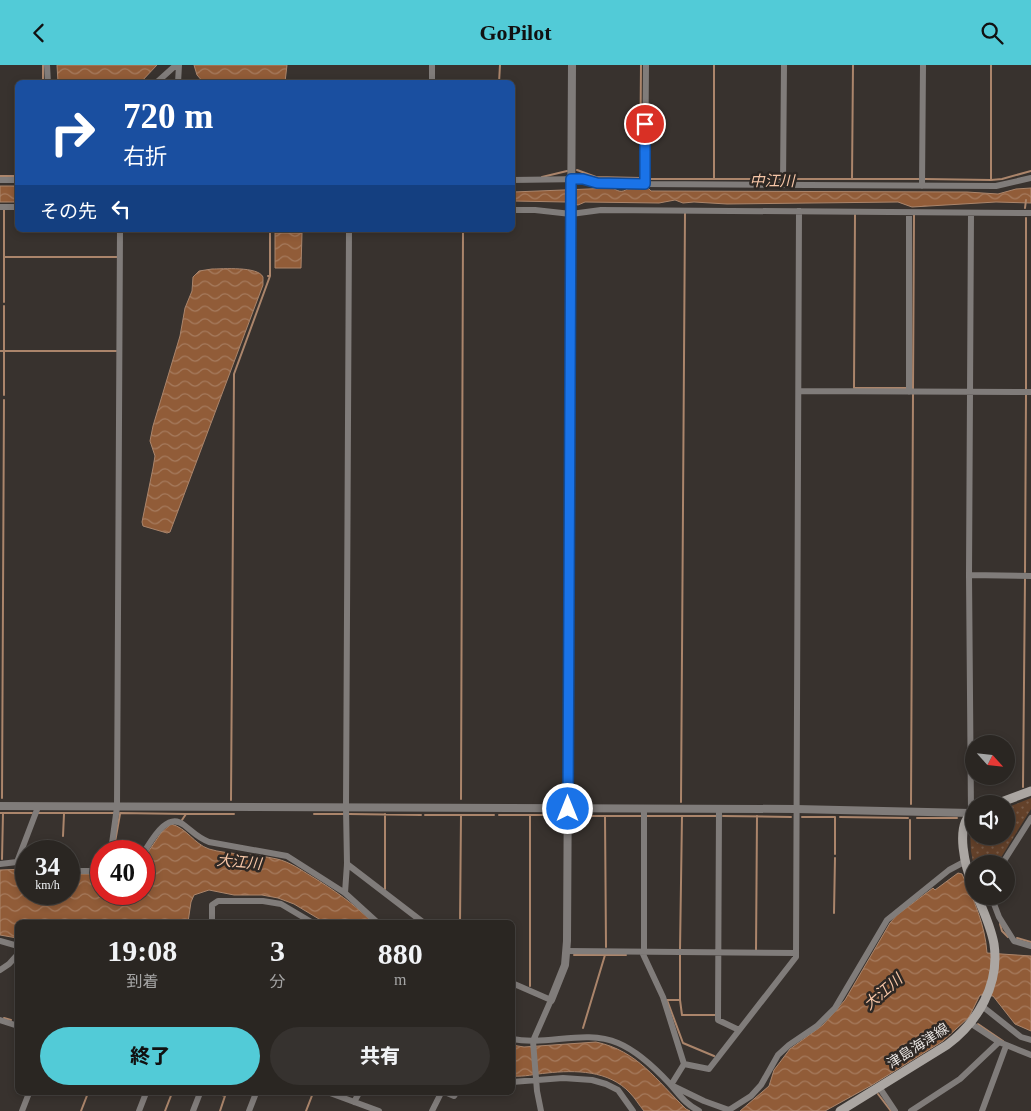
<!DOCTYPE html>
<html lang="ja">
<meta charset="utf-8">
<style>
body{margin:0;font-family:"Times New Roman","Noto Sans JP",serif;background:#36322f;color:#f1f3f6;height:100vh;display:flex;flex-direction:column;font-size:19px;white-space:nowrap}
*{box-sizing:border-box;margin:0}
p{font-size:16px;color:#a5a5a5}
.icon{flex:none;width:28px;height:28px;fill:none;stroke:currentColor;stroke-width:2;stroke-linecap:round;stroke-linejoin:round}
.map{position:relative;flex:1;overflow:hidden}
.panel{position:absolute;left:15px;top:855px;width:500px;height:175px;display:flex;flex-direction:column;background:#2a2622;border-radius:8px;box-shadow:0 2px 8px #0003,0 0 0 1px #464340}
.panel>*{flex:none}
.top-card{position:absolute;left:15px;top:15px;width:500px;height:152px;border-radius:8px;box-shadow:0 2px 8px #0003,0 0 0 1px #464340;background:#1a4fa0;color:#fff;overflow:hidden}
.needle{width:32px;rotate:117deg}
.buttons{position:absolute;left:965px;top:670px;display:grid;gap:10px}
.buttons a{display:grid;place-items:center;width:50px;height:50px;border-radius:50%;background:#2a2622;box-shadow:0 2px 8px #0003,0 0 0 1px #464340;font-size:25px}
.speed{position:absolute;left:15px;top:775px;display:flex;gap:10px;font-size:25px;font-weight:700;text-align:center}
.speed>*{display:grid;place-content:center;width:65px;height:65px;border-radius:50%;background:#2a2622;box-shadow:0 2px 8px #0003,0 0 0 1px #464340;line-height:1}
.speed small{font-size:12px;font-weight:400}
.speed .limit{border:8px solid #d22;background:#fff;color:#111}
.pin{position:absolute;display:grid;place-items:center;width:42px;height:42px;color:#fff;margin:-21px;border:2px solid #fff;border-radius:50%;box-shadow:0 1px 5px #0007}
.me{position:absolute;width:55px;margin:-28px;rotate:0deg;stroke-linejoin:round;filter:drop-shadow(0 0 4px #0008)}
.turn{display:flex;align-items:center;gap:18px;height:105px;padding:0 25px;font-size:22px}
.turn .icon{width:65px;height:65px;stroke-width:2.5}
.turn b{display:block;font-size:35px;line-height:42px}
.then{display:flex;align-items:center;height:48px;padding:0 25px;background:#0003;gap:10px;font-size:19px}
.eta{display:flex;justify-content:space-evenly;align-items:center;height:85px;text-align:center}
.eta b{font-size:30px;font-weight:800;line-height:35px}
.action{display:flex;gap:10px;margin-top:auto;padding:10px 25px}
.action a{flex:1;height:58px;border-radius:30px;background:#52cbd7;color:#111;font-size:20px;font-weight:800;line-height:58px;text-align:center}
.action a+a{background:#36322f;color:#f1f3f6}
header{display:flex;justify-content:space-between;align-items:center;height:65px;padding:0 25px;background:#52cbd7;color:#111;font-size:22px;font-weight:800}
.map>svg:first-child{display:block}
</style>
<header><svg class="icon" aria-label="back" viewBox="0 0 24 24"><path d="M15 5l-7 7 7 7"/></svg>GoPilot<svg class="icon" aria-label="search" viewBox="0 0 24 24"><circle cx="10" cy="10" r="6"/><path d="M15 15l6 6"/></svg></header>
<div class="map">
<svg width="1031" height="1046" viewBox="0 0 1031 1046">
<defs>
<pattern id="grass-dots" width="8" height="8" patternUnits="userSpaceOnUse" patternTransform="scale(1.25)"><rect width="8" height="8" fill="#63412a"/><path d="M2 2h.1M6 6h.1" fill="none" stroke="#795c49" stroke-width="1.8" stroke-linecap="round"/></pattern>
<pattern id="water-waves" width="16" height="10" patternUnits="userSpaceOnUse" patternTransform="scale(1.25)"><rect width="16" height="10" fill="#915c38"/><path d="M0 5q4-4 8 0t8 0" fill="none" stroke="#a67b5e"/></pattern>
</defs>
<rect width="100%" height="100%" fill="#38322e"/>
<path fill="url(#grass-dots)" d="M1031,733V744L997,799H974V803L971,786L970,765L974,761V771H1006V743Z"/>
<path fill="url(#water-waves)" stroke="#ab856b" d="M57,0H157L140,18L58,17Z
M194,0H287L285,17L204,18L197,10Z
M0,121H17V135H15L14,137H0Z
M630,122L648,123L651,126L967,127L998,129L1016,124L1031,123V138L996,137L912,142L898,137L727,139L694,137L683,138L675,135L659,138L585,137L578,140L566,137L513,136V127L613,123C620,128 624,127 630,122Z
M275,168H302L301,203H275Z
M212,204C222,204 258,201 263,212C263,213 263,220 263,220L170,467L167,468L143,461L142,457L153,403L155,391L150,376L153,361L180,271L185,243L192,226L193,212L199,206Z
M171,759C187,763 194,779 209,784C229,790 256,789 277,794C290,797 301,805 311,811C334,825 354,839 372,857H324L294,839L278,833L262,830H234L209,825L194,830L191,837L188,857L18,858L17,873L0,870V805L26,804V829H69V809H101V829H144V793L161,768Z
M958,808L962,809C974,836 985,859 987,888L1031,891V966L1015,959L993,931L980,930L969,952L943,976L872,1020L825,1046H740L769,1021L774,1005L790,984L823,960L845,935L890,858L897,850L933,823L935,825Z
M596,977C638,986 656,1015 686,1044L690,1046H644C639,1040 635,1033 630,1028C609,1005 575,1005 547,1008C535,1009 524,1012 513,1011L512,980L524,982Z"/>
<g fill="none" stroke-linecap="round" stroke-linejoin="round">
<path stroke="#ab856b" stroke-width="2" d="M43,18V0
M499,18L500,0
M577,105L596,112L640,113
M0,111H18
M542,112L567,106
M647,114H780
M714,114V0
M785,114H919
M852,114L853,0
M925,114L991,115L1002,114L1031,106
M991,115V0
M640,117L641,0
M1025,143L1026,135
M4,145V237
M855,150L854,323H906
M1026,153V324
M4,192H117
M268,211H270V165
M0,286H116
M913,324L914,150
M4,330V241
M1025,507L1026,330
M1023,722L1025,514
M2,733L4,335
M461,734L463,165
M231,735L234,309L270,211
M681,737L685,148
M911,739L913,329
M0,748H32
M38,748H114
M120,748L186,749
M314,749H343
M349,749L421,750
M385,749V824
M425,750H494
M499,750H553
M582,751H642
M605,751L606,882
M647,751H716
M723,751L791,752
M802,752H835V789
M840,752L908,753
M917,753H957
M182,755L186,749H234
M910,755V794
M63,771L64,749
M115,777L120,749
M2,794L3,748
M834,848L835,793
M460,858L461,750
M1000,859L1002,866L1008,872
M1017,873L1031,877
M680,885L682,751
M756,886L757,751
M680,889V935L682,950H715
M574,890H626
M530,921V750
M680,935H667L683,978L714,991
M4,953L11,955
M978,959L1003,976
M583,963L605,890
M216,1028L225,1031L220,1046
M321,1028L328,1030
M878,1029L891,1046
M81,1046L88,1028
M165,1046L172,1028
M306,1046L313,1028"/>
<path stroke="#807c7a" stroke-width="6" d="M47,0L48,18
M156,18L176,0
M178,18L179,0
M432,18V0
M0,115H18
M512,115L583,114L597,118L645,119L996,121L1031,113
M645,119L646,0
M783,120L784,0
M922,121L923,0
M0,142H18
M512,145H535L571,149L601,145L1031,148
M799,326L1031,327
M909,327V148
M969,510L1031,511
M644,744V887
M719,744L718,955L739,965
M971,748L969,510L971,148
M111,786L117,742L120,165
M144,787C152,775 167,746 184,760C193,767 198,773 209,777L287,791L345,828L378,858
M17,797L38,742
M0,799L17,797L26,799
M347,799L424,858
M1002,799L1031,753
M69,806H96L101,805
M345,828L347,799L346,743L349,165
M991,831L999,852L1014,876L1031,881
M212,858V840L218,836H263L281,839L313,858
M0,876L18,881
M567,886L796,888
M642,887L663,932L684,999
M0,905L9,899L18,889
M512,918L551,935L533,976L537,1026L541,1046
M982,941L1021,972L1031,975
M0,955L18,961
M970,958L999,977L1031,990
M512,974C547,981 585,964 618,978C637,986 655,1003 669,1018C680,1030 684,1038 699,1046
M684,999L709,1004L796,892L799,146
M684,999L671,1020L704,1036L729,1045L751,1031L761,1020L778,990L789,980L817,961L835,943L887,855L949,805L964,797
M512,1017L563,1013L592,1015L606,1019L618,1025L633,1046
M879,1022L895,1046
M330,1028L379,1046
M447,1028L454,1031L456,1028
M354,1037L359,1028
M22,1046L29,1028
M139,1046L146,1028
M193,1046L200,1028
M249,1046L256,1028
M432,1046L441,1028
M911,1046L960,1014L999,977
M982,1046L1006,981"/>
<path stroke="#807c7a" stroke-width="8" d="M0,741L796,744L971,748
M551,935L565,900L567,876L572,0"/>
<path stroke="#aba6a2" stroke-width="9" d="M996,739L1031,726
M974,747C953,759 966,805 974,823
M840,1046L947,980C978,957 1000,919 994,879C991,862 984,847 977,831"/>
</g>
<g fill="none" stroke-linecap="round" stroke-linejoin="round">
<defs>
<path id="route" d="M568,744L571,114H583L597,118L645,119V59"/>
</defs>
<use href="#route" stroke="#114b97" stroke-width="12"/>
<use href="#route" stroke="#1a73e8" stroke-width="9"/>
</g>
<g text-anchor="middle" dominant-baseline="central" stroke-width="5" stroke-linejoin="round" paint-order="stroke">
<g font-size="14" fill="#e8e4e1" stroke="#2e2824">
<text transform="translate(918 981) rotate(-33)">津島海津線</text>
</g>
<g font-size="15" font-style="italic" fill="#f7c6a7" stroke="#2e2824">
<text x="772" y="116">中江川</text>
<text transform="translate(239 797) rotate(5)">大江川</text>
<text transform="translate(883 927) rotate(-41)">大江川</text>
</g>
</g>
</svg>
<div class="buttons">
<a><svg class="needle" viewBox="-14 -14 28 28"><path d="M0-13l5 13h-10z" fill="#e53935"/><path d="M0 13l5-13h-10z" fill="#a5a5a5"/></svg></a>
<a><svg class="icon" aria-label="sound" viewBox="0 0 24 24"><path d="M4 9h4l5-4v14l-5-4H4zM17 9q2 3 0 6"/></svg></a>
<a><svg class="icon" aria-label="search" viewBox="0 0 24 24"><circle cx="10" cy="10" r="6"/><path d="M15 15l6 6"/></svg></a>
</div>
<div class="speed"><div>34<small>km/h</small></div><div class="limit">40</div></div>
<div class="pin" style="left:645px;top:59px;background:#d93025"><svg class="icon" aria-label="arrive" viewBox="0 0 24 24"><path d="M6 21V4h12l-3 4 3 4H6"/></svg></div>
<svg class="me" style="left:568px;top:744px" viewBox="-20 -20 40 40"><circle r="17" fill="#1a73e8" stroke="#fff" stroke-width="3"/><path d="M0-11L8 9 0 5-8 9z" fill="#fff"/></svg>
<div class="top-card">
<div class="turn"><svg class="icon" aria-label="right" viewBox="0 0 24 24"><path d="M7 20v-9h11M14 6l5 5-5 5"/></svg><div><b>720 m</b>右折</div></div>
<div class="then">その先<svg class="icon" aria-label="left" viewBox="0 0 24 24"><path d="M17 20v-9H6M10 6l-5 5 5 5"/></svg></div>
</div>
<section class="panel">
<div class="eta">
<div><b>19:08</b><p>到着</p></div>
<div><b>3</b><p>分</p></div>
<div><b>880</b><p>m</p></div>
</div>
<div class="action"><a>終了</a><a>共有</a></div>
</section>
</div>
